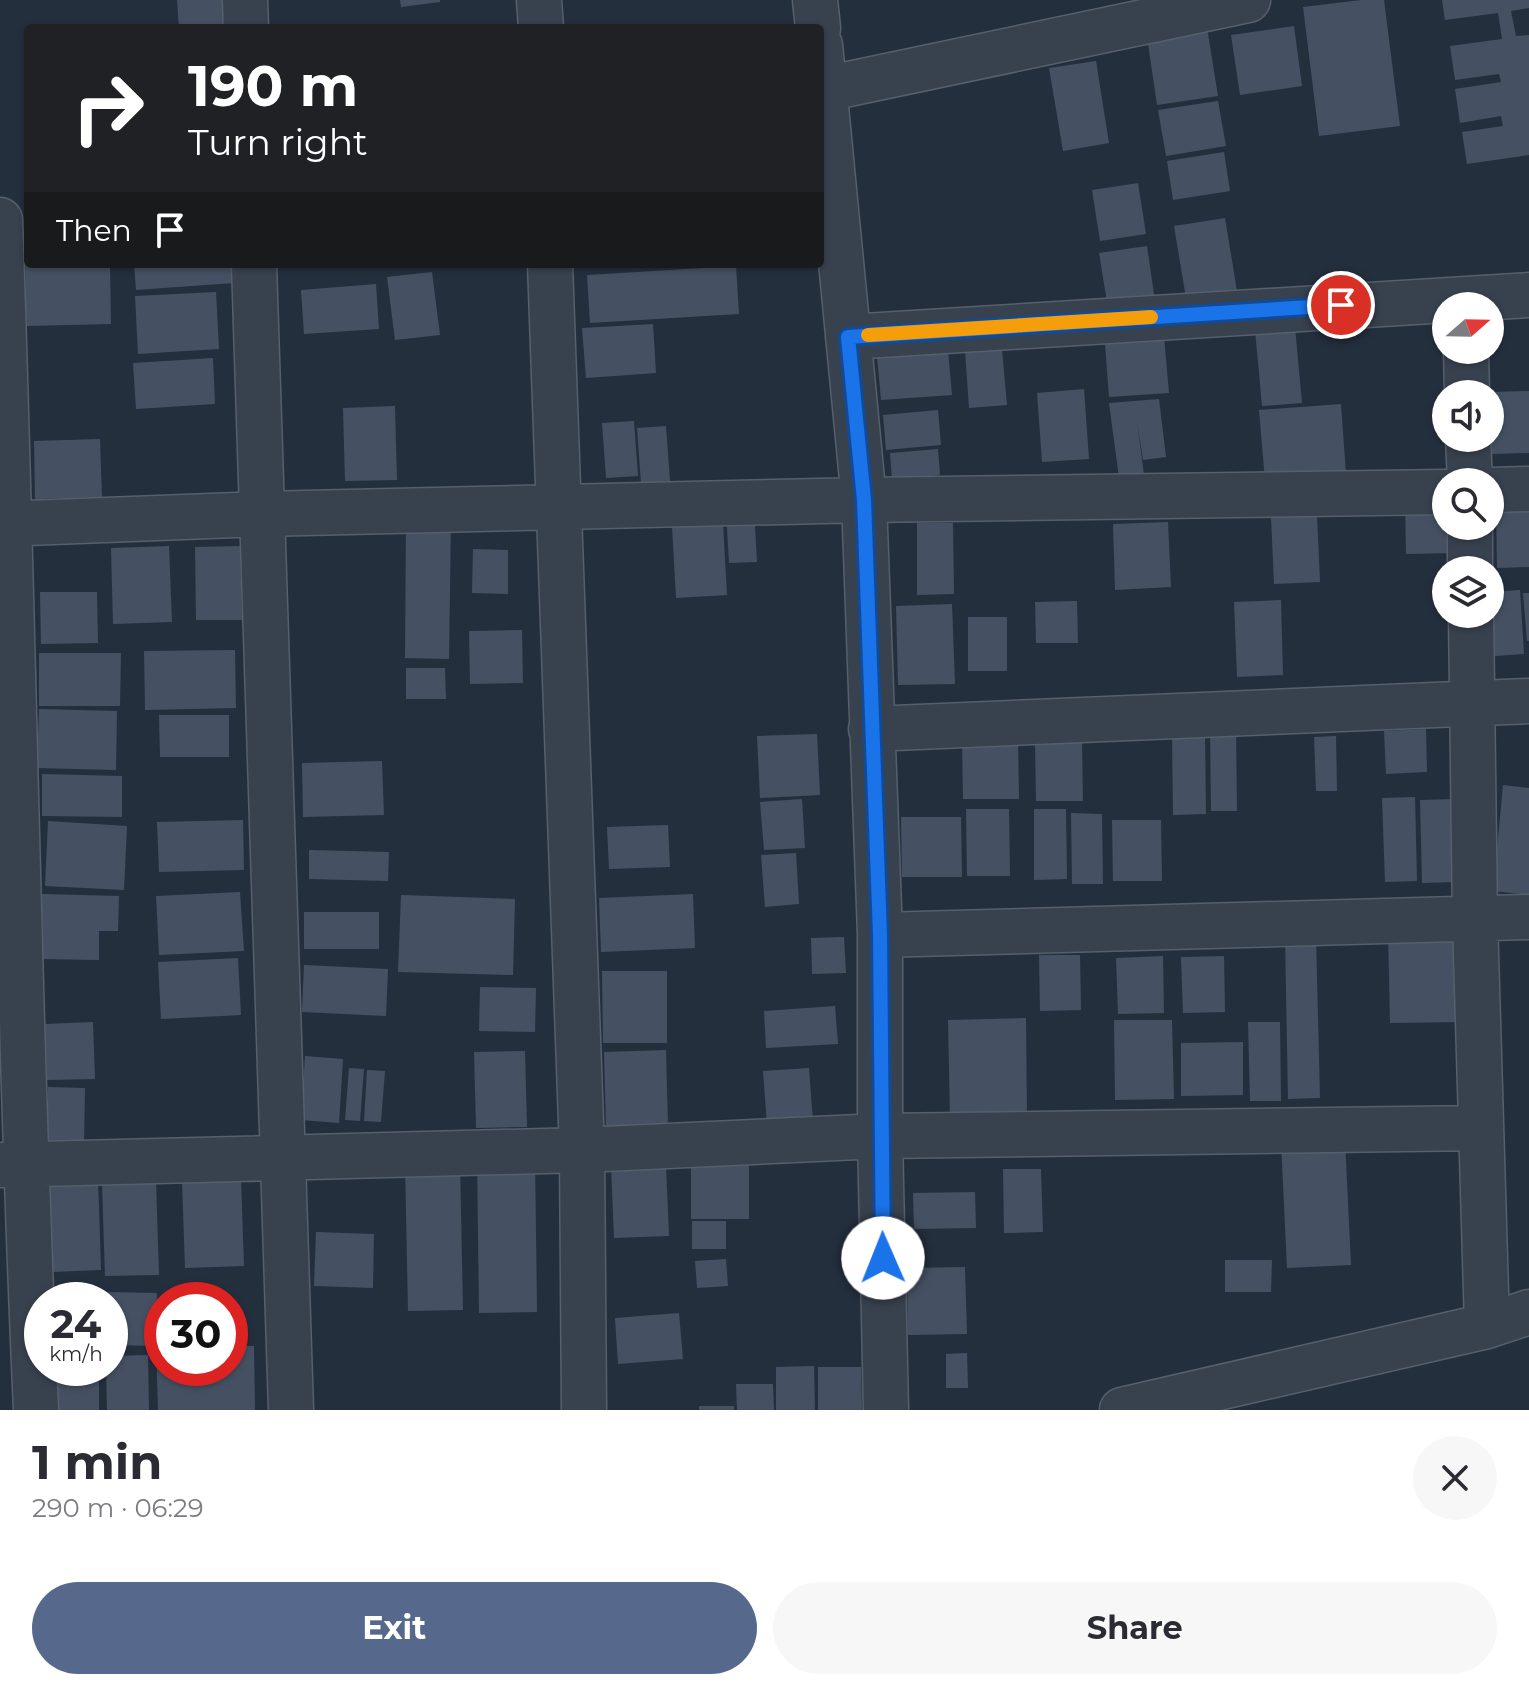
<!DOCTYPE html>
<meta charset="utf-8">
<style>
body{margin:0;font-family:Montserrat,sans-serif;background:#f7f7f7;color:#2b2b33;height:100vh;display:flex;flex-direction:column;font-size:30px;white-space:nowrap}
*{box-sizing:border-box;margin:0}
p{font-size:26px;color:#7c7c81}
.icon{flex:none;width:44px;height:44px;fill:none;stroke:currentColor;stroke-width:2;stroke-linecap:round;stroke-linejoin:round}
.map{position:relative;height:1410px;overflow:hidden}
.drawer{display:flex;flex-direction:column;background:#fff;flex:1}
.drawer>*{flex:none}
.hud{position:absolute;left:24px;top:24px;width:800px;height:244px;border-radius:8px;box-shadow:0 2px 6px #0004;background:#202124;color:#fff;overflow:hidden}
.needle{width:52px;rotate:70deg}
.buttons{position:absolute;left:1432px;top:292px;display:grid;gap:16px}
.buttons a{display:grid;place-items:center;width:72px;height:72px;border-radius:50%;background:#fff;box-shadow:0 2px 6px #0004;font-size:40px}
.speed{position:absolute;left:24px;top:1282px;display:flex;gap:16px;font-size:40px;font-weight:700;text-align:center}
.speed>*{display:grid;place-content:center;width:104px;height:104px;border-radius:50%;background:#fff;box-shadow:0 2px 6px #0004;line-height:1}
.speed small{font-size:20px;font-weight:400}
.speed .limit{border:12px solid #d22;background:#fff;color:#111}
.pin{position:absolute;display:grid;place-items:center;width:68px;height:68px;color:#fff;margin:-34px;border:4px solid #fff;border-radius:50%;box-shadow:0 2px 8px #0007}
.me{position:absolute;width:88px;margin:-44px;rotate:359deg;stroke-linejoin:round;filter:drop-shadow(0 0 6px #0008)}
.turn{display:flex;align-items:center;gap:28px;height:168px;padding:0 32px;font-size:36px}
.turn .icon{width:104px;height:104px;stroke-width:2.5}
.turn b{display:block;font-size:56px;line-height:68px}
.then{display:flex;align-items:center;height:76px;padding:0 32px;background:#0003;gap:16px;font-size:30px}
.round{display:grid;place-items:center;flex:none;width:84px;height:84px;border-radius:42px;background:#f7f7f7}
.overview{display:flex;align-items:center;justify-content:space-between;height:136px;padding:0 32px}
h1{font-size:48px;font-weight:700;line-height:60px}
.action{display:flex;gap:16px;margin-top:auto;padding:16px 32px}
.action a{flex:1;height:92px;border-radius:48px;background:#56698c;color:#fff;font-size:32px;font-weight:700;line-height:92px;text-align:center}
.action a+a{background:#f7f7f7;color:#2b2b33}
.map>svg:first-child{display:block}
</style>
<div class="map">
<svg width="1529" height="1410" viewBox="0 0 1529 1410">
<rect width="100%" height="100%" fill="#242f3e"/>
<path fill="#455162" d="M177,0H225L227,28H179Z
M400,0H440V2L401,7Z
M1361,0H1384L1400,126L1319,136L1303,7Z
M1442,0H1529V8L1511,11L1516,36L1529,35V155L1467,164L1462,132L1503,126L1501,116L1460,123L1455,89L1501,82L1499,74L1455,80L1450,46L1502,39L1498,13L1445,20Z
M1206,21L1218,96L1157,105L1146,30Z
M1294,26L1302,86L1240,95L1231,35Z
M1096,61L1109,143L1063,151L1049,68Z
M1218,101L1226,146L1166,156L1158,110Z
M1224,152L1230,191L1173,200L1167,161Z
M1138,183L1146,234L1100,241L1092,190Z
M1225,218L1237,291L1186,298L1174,226Z
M1147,246L1155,301L1108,308L1099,253Z
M25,249H28V264H110L111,324L26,326Z
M134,264H232L234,283L136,290Z
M736,266L739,314L590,323L587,275Z
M432,272L440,335L395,340L387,277Z
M376,284L379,329L304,334L301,290Z
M216,292L219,349L138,354L135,296Z
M653,324L656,373L586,378L582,328Z
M1163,325L1169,393L1109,397L1104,330Z
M1295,327L1302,403L1262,406L1255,330Z
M1002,349L1007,405L969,408L965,351Z
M948,350L952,395L881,400L877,356Z
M213,358L215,404L136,409L133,363Z
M1084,389L1089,459L1042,462L1037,393Z
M1529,391V453L1492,454L1490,392Z
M1159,399L1166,457L1143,460L1137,421L1144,475L1119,478L1109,403Z
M1341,404L1346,474L1265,480L1259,410Z
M395,406L397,480L345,481L343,408Z
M938,410L941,445L886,450L883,415Z
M634,421L638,476L606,478L602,423Z
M666,426L670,481L641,483L637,428Z
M100,439L102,497L35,499L34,441Z
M938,449L940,475L892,479L890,453Z
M1446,500V526H1453V553L1406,554L1405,501Z
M1529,507V567L1497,568L1496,508Z
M754,509L757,562L729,563L726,510Z
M1317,515L1320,582L1274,584L1271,517Z
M406,518H451L449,659L405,658Z
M1168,522L1171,587L1115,590L1113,524Z
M917,523H953L954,594L917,595Z
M723,524L727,595L676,598L672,526Z
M169,546L172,622L113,624L111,548Z
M240,546L242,620H196L195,547Z
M473,549L508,550V594L472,593Z
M1520,590L1524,654L1495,656L1490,592Z
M40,592H97L98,643L41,644Z
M1523,593H1529V641H1527Z
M1281,600L1283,675L1237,677L1234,602Z
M1077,601L1078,643H1036L1035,602Z
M952,604L955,684L898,685L896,606Z
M968,617H1007V671H968Z
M522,630L523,683L470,684L469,631Z
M235,650L236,708L145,710L144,651Z
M39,653H121L120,706H39Z
M406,668H445L446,699H406Z
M39,709L117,711L116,770L37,768Z
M159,715H229V757H160Z
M1236,726L1237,811H1211L1210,727Z
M1426,729L1427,772L1386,774L1384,731Z
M1205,732L1206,814L1173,815L1172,733Z
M817,734L820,795L760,798L757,736Z
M1336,736L1337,791H1316L1314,737Z
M962,738H1018L1019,799H963Z
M1035,742H1082L1083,801H1036Z
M382,761L384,815L303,817L302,763Z
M42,774L122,776V817L42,816Z
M1503,785L1529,788V895L1493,891Z
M1415,797L1417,881L1385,882L1382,798Z
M802,799L805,848L764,850L760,802Z
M1454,799L1457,882L1422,883L1420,800Z
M966,809H1009L1010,876H967Z
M1034,809H1066L1067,879L1034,880Z
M1071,813L1102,814L1103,884H1072Z
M901,817H961L962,877H902Z
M243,820L244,870L159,872L157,822Z
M1112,820H1161L1162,881H1113Z
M48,821L127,826L124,890L45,886Z
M668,825L670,867L609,869L607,827Z
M309,850L389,852L388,881L309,879Z
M796,853L799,904L765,907L761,855Z
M240,892L244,951L159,955L156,896Z
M42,894L119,896L118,931H99V960L41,959Z
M693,894L695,948L601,952L599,898Z
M401,895L515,899L513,975L398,972Z
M304,912H379V949H304Z
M1461,930L1464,1022L1390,1023L1388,931Z
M1316,936L1320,1098L1288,1099L1285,937Z
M844,937L846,973L812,974L811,938Z
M1039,955H1080L1081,1010L1040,1011Z
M1163,956L1164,1013L1118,1014L1116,958Z
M1224,956L1225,1012L1183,1013L1181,957Z
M238,958L241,1015L161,1019L158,962Z
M304,965L388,969L386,1016L302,1012Z
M602,971H667V1043H603Z
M480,987L536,988L535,1032L479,1031Z
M835,1006L838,1044L766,1048L764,1011Z
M1026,1018L1027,1119L950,1120L948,1020Z
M1114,1020H1172L1174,1099L1115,1100Z
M93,1022L95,1079L47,1080L45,1024Z
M1248,1022H1280L1281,1101H1250Z
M1243,1042V1095L1181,1096V1043Z
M666,1050L668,1126L606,1128L604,1052Z
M525,1051L527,1127L476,1128L474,1052Z
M305,1056L343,1059L339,1123L301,1120Z
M349,1068L364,1069L360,1121L345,1120Z
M809,1068L813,1122L767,1125L763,1071Z
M367,1070L385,1071L381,1122L364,1121Z
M48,1087L85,1088L84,1144H48Z
M1345,1139L1351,1265L1287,1268L1281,1142Z
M535,1155L537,1312L479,1313L477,1156Z
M691,1159H749V1219H691Z
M460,1161L463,1310L408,1311L405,1162Z
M666,1165L669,1236L614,1238L611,1166Z
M1003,1169H1041L1043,1232L1004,1233Z
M98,1178L101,1270L51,1272L49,1179Z
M241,1178L244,1266L185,1268L182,1180Z
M156,1180L159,1275L105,1276L102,1182Z
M975,1192L976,1228L914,1229L913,1193Z
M692,1221H726V1249H692Z
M316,1232L374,1234L373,1288L314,1286Z
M726,1259L728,1286L697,1288L695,1261Z
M1225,1260H1272L1271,1292H1225Z
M965,1267L967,1334L908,1335L907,1268Z
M61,1291L157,1293L156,1346L110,1345V1300H61Z
M217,1293V1300H168V1294Z
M679,1313L683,1359L618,1364L615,1318Z
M230,1346H254L255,1410H158L156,1347H162V1368H230Z
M967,1353L968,1388H946V1354Z
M148,1355L149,1410H107L106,1368H110V1356Z
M814,1366L815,1410H776V1367Z
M818,1367H861L862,1410H818Z
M54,1368H99V1410H54Z
M736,1384H773L774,1410H737Z
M699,1406H734V1410H699Z"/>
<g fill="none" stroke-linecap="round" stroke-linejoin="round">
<defs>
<path id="minor" d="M245,0L246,28
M539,0L541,28
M815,0L818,28
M820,45L864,500L880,935V1136L886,1410
M825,89L1248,0
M0,220C14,616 18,1013 36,1410
M254,264L291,1410
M550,264L582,1150L584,1410
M848,337L1529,295
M1466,350L1467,394
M1468,438L1470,482
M1490,490L1529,489
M0,524L262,514L864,500L1446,492
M1470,526V570
M1471,614L1475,919L1487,1326
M871,729L1529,701
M880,935L1529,917
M0,1165L582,1150L880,1136L1481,1128
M1122,1410L1487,1326L1529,1312"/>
</defs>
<use href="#minor" stroke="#565f6c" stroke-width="47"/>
<use href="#minor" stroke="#38414e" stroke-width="44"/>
</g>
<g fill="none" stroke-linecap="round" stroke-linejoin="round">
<defs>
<path id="route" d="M883,1258L880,935L864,500L848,337L1341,305"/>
</defs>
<use href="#route" stroke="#114b97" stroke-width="20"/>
<use href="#route" stroke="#1a73e8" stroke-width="14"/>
<path stroke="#f59e0b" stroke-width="14" d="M868,335L1151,317"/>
</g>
</svg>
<div class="buttons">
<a><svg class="needle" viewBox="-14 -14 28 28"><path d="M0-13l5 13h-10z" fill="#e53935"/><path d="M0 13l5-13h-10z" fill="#7c7c81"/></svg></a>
<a><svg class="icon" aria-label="sound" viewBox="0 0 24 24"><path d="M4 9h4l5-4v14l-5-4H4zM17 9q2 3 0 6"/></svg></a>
<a><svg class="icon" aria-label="search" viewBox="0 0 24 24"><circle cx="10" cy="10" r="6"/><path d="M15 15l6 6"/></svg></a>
<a><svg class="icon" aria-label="layers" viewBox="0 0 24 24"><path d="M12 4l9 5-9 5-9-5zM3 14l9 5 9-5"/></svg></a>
</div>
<div class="speed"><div>24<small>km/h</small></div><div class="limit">30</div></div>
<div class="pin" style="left:1341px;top:305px;background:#d93025"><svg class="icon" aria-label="arrive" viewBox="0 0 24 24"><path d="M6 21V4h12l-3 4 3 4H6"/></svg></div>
<svg class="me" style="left:883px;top:1258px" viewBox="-20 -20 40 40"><circle r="19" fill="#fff"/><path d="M0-13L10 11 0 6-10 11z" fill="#1a73e8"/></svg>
<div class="hud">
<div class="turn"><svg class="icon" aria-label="right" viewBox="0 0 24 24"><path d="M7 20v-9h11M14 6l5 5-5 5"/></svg><div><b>190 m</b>Turn right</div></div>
<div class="then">Then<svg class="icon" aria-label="arrive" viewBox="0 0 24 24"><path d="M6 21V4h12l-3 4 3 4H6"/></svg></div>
</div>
</div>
<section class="drawer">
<div class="overview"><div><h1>1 min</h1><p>290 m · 06:29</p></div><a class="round"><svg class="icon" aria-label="close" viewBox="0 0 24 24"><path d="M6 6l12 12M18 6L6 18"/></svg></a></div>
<div class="action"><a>Exit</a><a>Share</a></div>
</section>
